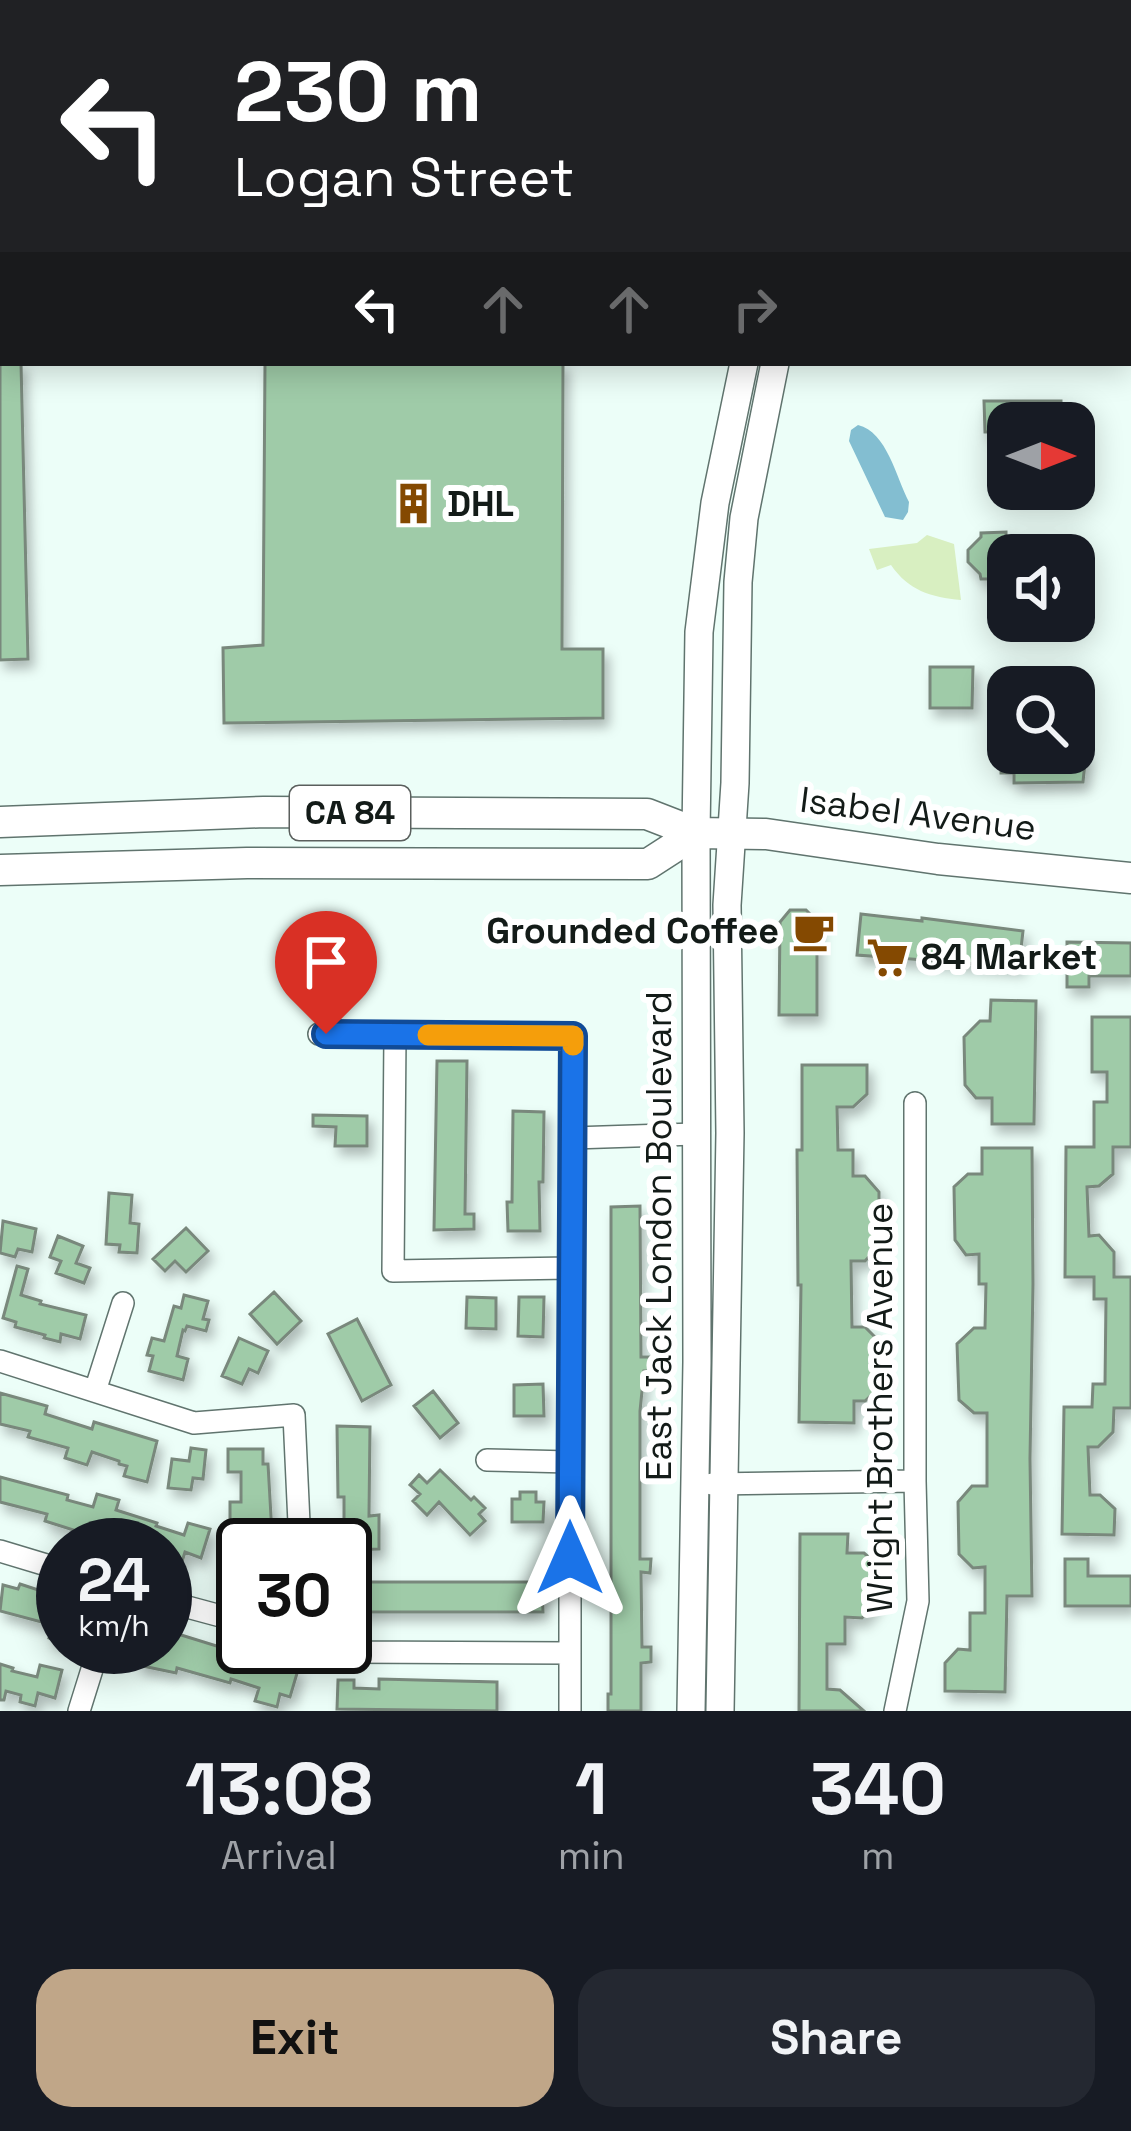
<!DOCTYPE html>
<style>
body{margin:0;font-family:"Space Grotesk",sans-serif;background:#242831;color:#f1f3f6;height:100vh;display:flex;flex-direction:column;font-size:45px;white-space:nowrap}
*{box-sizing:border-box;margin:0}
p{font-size:39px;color:#9ea1a6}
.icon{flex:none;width:66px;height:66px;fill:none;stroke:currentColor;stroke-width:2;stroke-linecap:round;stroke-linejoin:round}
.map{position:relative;height:1711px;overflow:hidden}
.sheet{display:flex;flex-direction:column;background:#171b24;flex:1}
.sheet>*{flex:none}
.hud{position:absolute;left:0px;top:0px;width:1131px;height:366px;box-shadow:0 6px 30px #0003;background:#202124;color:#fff;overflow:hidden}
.needle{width:78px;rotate:90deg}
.tools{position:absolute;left:987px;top:402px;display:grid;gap:24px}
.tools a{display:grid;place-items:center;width:108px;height:108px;border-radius:24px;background:#171b24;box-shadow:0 6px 30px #0003;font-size:60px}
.speed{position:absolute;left:36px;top:1518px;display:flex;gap:24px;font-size:60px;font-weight:700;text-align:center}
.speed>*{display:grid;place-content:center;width:156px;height:156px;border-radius:50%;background:#171b24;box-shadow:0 6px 30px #0003;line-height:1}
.speed small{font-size:30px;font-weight:400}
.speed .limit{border:6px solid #111;border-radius:18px;background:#fff;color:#111}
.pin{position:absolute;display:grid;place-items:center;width:102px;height:102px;color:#fff;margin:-123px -51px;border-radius:50% 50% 50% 0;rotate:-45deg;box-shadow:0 0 12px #0007}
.pin .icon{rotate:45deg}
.me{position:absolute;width:132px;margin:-66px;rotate:0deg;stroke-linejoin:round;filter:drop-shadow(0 0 9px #0008)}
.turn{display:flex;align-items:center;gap:42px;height:252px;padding:0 36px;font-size:54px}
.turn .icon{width:156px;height:156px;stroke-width:2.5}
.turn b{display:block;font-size:84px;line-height:102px}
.lanes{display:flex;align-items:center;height:114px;padding:0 36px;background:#0003;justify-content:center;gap:60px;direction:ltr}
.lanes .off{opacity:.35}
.eta{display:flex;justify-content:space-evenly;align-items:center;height:204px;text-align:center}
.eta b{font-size:72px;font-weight:700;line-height:84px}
.action{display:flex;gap:24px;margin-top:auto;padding:24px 36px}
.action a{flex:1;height:138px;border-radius:36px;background:#c0a688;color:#111;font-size:48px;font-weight:700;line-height:138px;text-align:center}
.action a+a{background:#242831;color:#f1f3f6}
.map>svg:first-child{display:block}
</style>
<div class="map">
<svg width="1131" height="1711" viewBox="0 0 1131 1711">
<defs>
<filter id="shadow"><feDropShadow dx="5" dy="8" stdDeviation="6" flood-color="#0004"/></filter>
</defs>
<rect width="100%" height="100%" fill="#ecfef8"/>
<path fill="#d8efc1" d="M927,535L954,544L961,600C931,597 909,591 891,565L877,570L869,549L917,543Z"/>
<path fill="#83bed1" d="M858,425C887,432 896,477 909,502L908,512L903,520L885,517L849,441L851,430Z"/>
<path fill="#9fcba8" stroke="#79887c" stroke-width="3" filter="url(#shadow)" d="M0,363H21L28,659L0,660Z
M265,363H563L562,649H603V718L224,723L223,648L263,645Z
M984,401H1061V423H1008V432H985Z
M1006,532V537H1036V555H1008V574H1005V579H981L980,574L968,562V550L981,537V533Z
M930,667H973L972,708H930Z
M1074,749L1086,753L1083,782L1014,783V773H1001V753H1074Z
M790,910H806L817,921V1015H779L780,922Z
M861,914L922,921V918L1023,931L1019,967L857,955Z
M1067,942L1131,943V976H1089V987H1067Z
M991,1000L1036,1001L1034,1124H992V1098H976L965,1085L964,1037L980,1021H990Z
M1092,1017H1131V1147H1113V1174L1099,1186L1087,1187L1089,1236L1099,1235L1114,1252V1277H1131V1408H1114L1113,1432L1098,1447H1088L1090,1495H1100L1115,1509L1114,1535L1062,1534L1064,1407H1092L1093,1384H1105L1106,1299H1094V1277H1065L1066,1147H1094V1102H1107V1072H1092Z
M437,1061H467L465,1214H474V1229L434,1230Z
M802,1065H867V1094L853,1107H837L838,1150H853V1176H865L879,1192V1246L865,1261H851L852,1327H865L879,1341V1388L865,1401H854V1423L799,1422L801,1285H798L797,1150H802Z
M513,1111L544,1112L543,1182H539L540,1231H508L507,1202H512Z
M313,1115L367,1116V1146H335L336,1127L313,1126Z
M982,1148H1032L1033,1284L1030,1459L1032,1596H1007L1005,1692L945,1691V1663L958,1649L970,1650V1613H985V1567L973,1568L959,1554L958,1502L972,1486H987V1413H974L959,1400L957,1344L974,1328H985L986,1284H979V1254L966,1255L955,1240L954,1187L968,1174H982Z
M109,1193L132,1195L130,1223L139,1224L137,1253L119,1252L120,1245L106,1244Z
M640,1206L641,1357H651L650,1371H644L640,1411V1559H651L650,1573L641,1572L642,1647H651V1662L641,1663V1711H608V1694H611V1207Z
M3,1221L36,1229L32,1252L18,1249L15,1257L0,1253Z
M186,1228L208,1251L186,1272L175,1261L165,1271L153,1259Z
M58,1236L83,1246L76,1263L90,1268L84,1283L56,1273L61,1261L50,1257Z
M17,1266L28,1269L21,1295L41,1301L40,1304L86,1315L80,1339L61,1334L60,1342L44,1338L45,1335L15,1327L16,1322L3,1318Z
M274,1292L301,1321L277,1344L250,1314Z
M184,1295L208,1301L203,1319L209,1320L206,1331L187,1326L185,1331L183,1330L177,1356L188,1359L183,1380L149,1371L153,1356L147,1355L152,1338L164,1341L174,1306L181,1308Z
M467,1297L496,1298V1329L466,1328Z
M519,1297H544L543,1337L518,1336Z
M357,1319L391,1385L362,1401L328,1334Z
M239,1338L268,1351L258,1373L249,1369L242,1384L222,1376Z
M543,1384L544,1416H514V1385Z
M433,1391L458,1423L440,1438L414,1406Z
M0,1393L47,1406L45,1414L92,1429L94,1422L157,1441L147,1482L124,1476L127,1466L119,1464V1461L92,1452L87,1465L65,1458L68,1448L28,1437L30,1431L0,1424Z
M337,1426L370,1427L369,1516L379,1515V1549L347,1550V1541L338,1542L337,1525H344V1497H338Z
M191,1448L206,1450L203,1479L193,1478L191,1490L168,1488L172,1459L189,1461Z
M228,1449H263V1464H268L272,1534L245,1535V1521H230V1502H241V1472H228Z
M440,1470L471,1500L474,1497L485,1508L479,1514L485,1521L470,1535L439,1502L427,1515L413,1501L420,1494L410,1485L419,1475L427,1483Z
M0,1477L68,1495L67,1500L93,1507L97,1494L119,1500L116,1510L157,1523L156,1526L184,1535L188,1523L210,1529L201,1558L185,1552L181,1565L165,1560L170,1545H131L132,1541L109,1534L94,1531L92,1536L45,1521L47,1514L0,1502Z
M520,1492H536V1502H544L543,1522H512V1499H520Z
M800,1534H848L847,1553H864L877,1564V1576L874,1577V1605L862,1618L845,1617V1644H827V1689L840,1690L864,1711H799Z
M1065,1559H1088V1576H1131V1606H1065Z
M345,1582H542L543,1612H345Z
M20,1584L63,1598V1642L49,1638L53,1625L0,1611L3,1585L18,1589Z
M165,1630L220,1647L218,1656L264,1669L279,1671L281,1665L298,1670L290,1697L280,1694L277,1707L255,1701L259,1688L231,1679L230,1683L177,1668L176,1673L138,1665L142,1647H165Z
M0,1664L13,1668L12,1671L37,1677L40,1665L62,1670L55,1698L38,1693L35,1706L20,1702L21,1695L6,1691L4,1700H0Z
M379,1679L497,1682V1711L337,1709L338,1680H354V1688L379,1689Z"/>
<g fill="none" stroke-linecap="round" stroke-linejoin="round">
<defs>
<path id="minor" d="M319,1034L573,1036L570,1268V1711
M395,1035L393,1271L570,1268
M573,1138L695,1134
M0,1361L194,1423L294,1415L300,1545
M95,1391L123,1303
M487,1460L570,1462
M712,1484L915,1481
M0,1551L63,1570
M165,1601L243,1622
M330,1647L346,1652L570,1653
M79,1711L99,1647
M895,1711L918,1601L915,1481V1103"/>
<path id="major" d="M788,3V0
M815,3V0
M691,1711L697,1362L696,833L699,632L715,503L744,363
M720,1711L730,1133L727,905L735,783L738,582L744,518L775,363"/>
<path id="highway" d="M0,822L264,812L647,814L696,833L766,834L938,859L1131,878
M0,870L247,863L648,864L696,833"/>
</defs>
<use href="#minor" stroke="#60746e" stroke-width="24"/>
<use href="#major" stroke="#60746e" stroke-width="30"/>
<use href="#highway" stroke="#60746e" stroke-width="33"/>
<use href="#minor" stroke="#fff" stroke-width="21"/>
<use href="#major" stroke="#fff" stroke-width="27"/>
<use href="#highway" stroke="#fff" stroke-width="30"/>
</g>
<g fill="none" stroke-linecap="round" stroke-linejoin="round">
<defs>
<path id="route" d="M326,1034L573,1036L570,1558"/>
</defs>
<use href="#route" stroke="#114b97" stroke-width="30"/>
<use href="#route" stroke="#1a73e8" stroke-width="21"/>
<path stroke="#f59e0b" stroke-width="21" d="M428,1035L573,1036V1045"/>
</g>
<defs>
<symbol id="building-bare" viewBox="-9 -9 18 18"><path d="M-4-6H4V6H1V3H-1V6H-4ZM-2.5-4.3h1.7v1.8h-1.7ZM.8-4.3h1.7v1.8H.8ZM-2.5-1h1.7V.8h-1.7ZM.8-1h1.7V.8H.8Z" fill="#844901" stroke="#fff" stroke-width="2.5" paint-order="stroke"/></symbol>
<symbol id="cafe-bare" viewBox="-9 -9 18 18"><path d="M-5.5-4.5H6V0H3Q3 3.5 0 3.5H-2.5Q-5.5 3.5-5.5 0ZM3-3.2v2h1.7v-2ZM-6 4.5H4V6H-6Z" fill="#844901" stroke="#fff" stroke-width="2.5" paint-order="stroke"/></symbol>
<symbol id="supermarket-bare" viewBox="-9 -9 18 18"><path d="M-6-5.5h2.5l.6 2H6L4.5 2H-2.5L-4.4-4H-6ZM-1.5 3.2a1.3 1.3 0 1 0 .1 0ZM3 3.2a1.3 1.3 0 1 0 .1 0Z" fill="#844901" stroke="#fff" stroke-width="2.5" paint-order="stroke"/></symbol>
</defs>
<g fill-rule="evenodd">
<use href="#building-bare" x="384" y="474" width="59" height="59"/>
<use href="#cafe-bare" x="784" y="902" width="59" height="59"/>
<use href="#supermarket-bare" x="858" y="928" width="59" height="59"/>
</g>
<g text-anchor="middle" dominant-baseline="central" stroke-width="12" stroke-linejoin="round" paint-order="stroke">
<rect fill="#fff" stroke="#5a5f5d" stroke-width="3" x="290" y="786" width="120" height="54" rx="9"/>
<g font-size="33" font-weight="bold" fill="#131b18">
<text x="350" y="813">CA 84</text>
</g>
<g font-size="36" font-weight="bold" fill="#131b18" stroke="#fff" text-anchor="start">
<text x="447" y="504">DHL</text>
<text x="779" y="931" text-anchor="end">Grounded Coffee</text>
<text x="921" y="957">84 Market</text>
</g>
<g font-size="36" fill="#131b18" stroke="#fff">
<text transform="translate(918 814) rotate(7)">Isabel Avenue</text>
<text transform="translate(659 1236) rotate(-90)">East Jack London Boulevard</text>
<text transform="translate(880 1408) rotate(-90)">Wright Brothers Avenue</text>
</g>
</g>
</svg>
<div class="tools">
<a><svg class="needle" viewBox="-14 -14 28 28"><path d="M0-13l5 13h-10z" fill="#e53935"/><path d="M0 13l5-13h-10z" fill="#9ea1a6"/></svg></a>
<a><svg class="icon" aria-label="sound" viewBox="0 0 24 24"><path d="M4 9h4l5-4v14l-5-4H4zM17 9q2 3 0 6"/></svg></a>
<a><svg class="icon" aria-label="search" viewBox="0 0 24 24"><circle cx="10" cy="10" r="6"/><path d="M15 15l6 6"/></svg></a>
</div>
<div class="speed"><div>24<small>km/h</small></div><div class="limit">30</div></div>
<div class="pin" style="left:326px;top:1034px;background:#d93025"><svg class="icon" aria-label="arrive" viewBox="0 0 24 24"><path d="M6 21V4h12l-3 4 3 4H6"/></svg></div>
<svg class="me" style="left:570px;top:1558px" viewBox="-20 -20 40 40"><path d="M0-17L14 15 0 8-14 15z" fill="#1a73e8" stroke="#fff" stroke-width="4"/></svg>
<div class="hud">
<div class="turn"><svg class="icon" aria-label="left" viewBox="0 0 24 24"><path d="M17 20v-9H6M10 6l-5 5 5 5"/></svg><div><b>230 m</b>Logan Street</div></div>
<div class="lanes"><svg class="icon" aria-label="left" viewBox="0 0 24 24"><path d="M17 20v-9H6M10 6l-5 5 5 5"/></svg><svg class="icon off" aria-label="ahead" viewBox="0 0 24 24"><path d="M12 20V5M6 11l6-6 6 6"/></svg><svg class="icon off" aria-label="ahead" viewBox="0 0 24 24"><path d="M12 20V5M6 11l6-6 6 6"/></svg><svg class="icon off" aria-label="right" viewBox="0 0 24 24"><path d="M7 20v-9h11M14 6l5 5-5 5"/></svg></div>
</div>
</div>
<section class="sheet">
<div class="eta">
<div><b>13:08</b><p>Arrival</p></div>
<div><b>1</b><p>min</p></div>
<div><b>340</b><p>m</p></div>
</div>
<div class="action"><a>Exit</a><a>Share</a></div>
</section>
